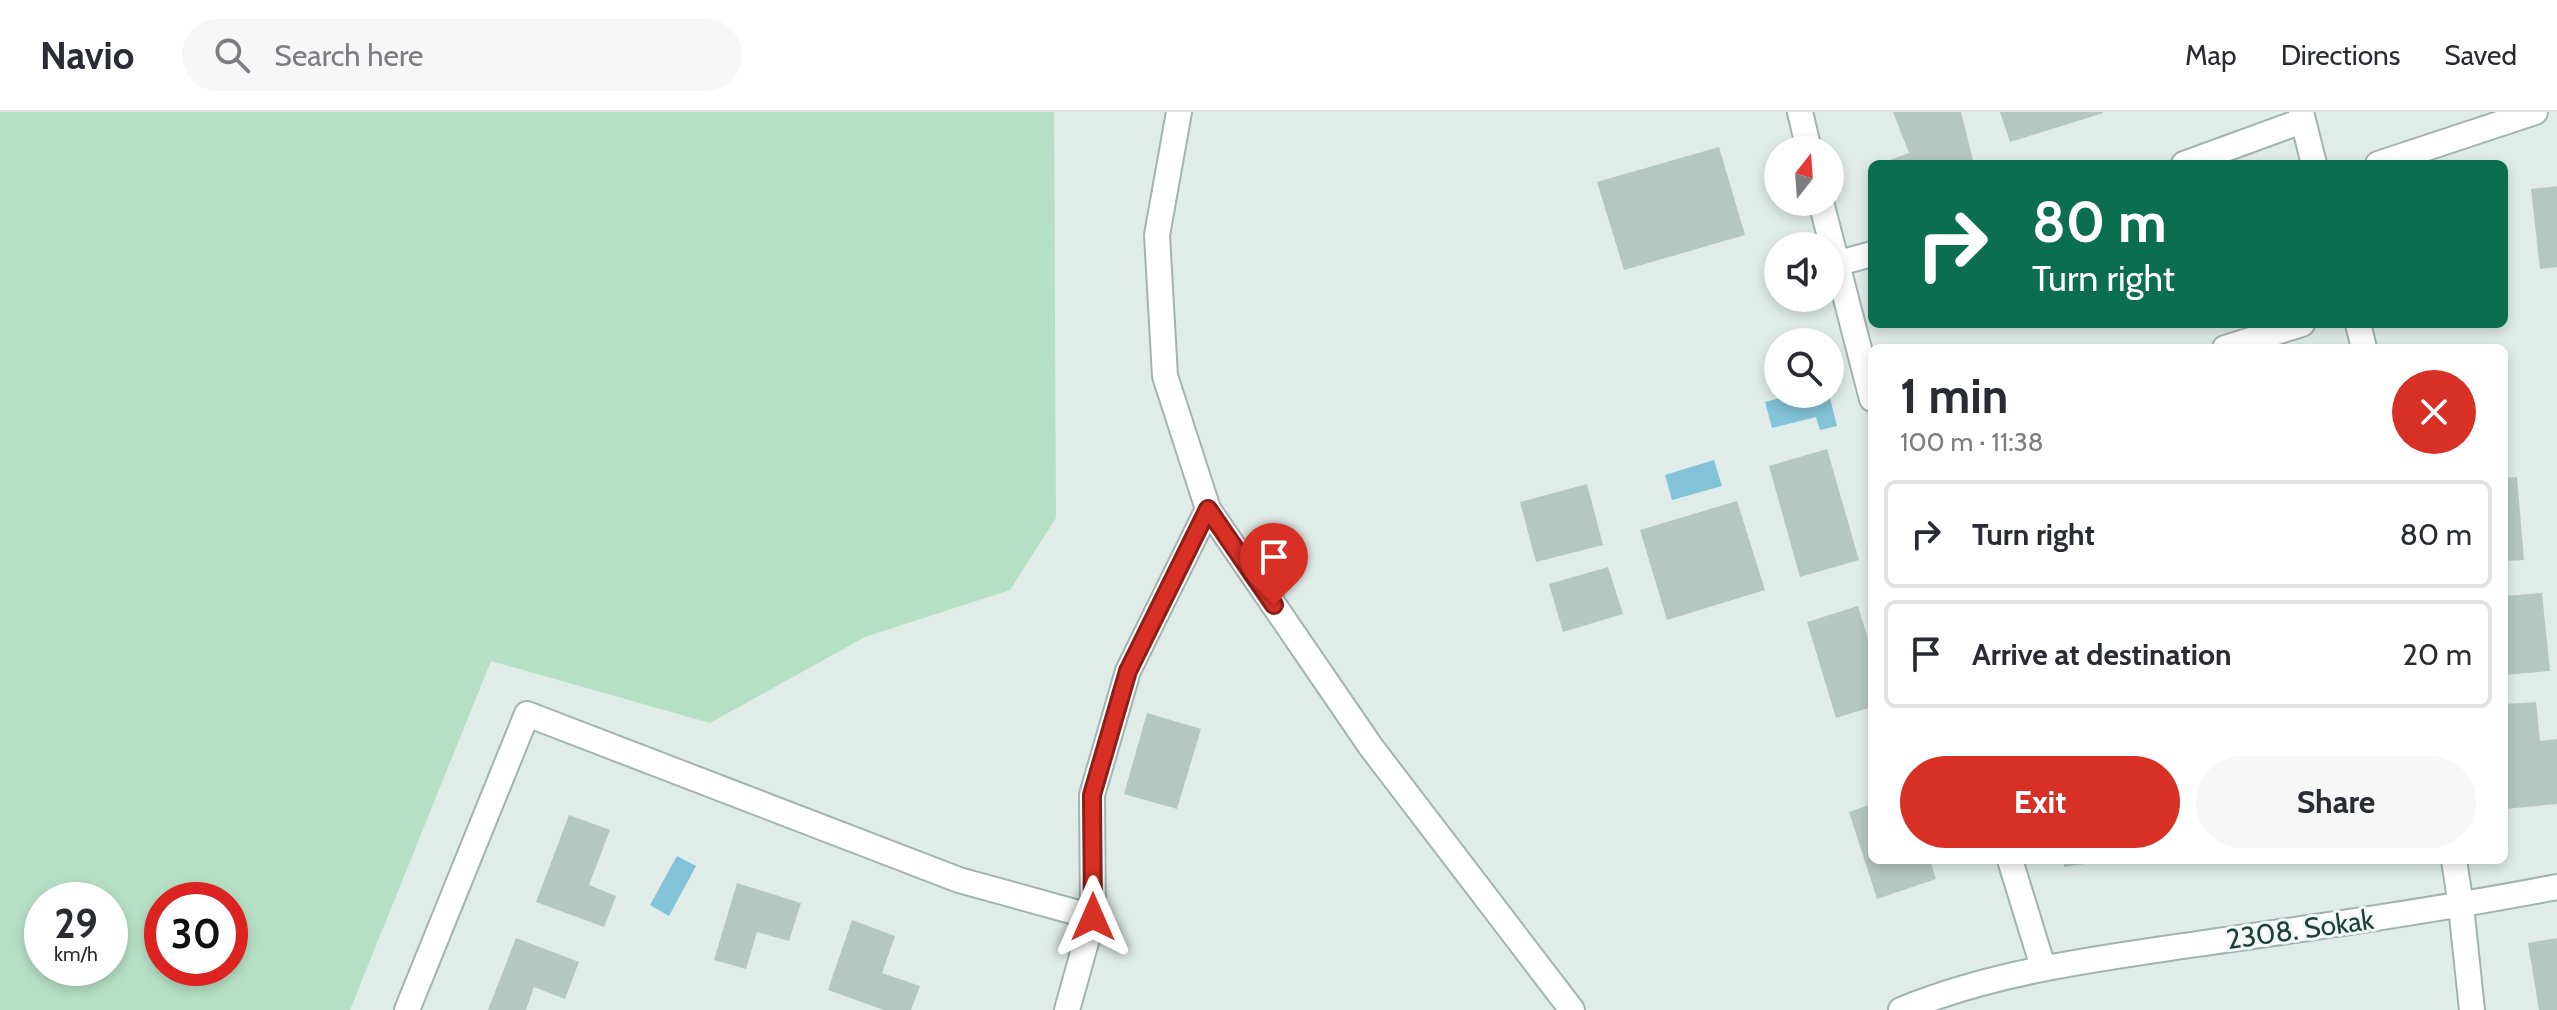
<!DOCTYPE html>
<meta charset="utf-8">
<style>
body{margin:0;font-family:Cabin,sans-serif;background:#f7f7f7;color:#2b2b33;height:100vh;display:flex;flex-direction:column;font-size:30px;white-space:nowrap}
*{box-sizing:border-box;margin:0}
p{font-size:26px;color:#7c7c81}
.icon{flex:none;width:44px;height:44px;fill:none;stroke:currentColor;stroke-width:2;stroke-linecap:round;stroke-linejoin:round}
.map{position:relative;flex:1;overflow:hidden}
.side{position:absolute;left:1868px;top:232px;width:640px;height:520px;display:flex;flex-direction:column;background:#fff;border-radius:12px;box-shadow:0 4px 12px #0003}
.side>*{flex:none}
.guide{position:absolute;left:1868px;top:48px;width:640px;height:168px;border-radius:12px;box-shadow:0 4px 12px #0003;background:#0b6e4f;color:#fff;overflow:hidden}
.needle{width:52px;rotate:17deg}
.controls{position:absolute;left:1764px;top:24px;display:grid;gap:16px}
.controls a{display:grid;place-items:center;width:80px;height:80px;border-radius:50%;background:#fff;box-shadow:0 4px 12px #0003;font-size:40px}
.speed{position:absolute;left:24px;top:770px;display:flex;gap:16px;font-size:40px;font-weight:700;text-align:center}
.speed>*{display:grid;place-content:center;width:104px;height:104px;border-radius:50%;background:#fff;box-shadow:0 4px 12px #0003;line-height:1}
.speed small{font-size:20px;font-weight:400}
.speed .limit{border:12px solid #d22;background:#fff;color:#111}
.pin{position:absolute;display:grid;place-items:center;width:68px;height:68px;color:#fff;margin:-82px -34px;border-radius:50% 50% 50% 0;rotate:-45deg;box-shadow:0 0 8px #0007}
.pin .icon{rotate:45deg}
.me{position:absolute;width:88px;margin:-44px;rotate:0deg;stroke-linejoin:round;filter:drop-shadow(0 0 6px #0008)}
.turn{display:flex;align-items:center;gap:28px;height:168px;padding:0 32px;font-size:36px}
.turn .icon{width:104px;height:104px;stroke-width:2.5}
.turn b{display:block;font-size:56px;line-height:68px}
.round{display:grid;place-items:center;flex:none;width:84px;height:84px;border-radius:42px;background:#f7f7f7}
.summary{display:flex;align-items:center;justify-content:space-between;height:136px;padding:0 32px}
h1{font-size:48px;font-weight:700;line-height:60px}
.primary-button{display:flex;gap:16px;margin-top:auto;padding:16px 32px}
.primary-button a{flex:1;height:92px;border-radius:48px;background:#d93025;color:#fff;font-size:32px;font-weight:700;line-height:92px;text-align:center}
.primary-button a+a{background:#f7f7f7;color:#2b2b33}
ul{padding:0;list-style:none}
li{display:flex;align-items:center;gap:24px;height:108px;margin:0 16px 12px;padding:0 16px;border:4px solid #e1e1e2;border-radius:12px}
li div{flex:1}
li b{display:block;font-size:30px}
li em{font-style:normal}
header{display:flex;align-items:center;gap:48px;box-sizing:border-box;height:112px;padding:0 40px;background:#fff;border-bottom:2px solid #e1e1e2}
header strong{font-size:38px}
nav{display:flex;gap:44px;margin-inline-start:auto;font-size:28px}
.search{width:560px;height:72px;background:#f7f7f7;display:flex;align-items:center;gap:20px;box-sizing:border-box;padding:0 28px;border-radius:44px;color:#7c7c81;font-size:30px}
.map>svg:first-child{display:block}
</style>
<header>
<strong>Navio</strong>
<div class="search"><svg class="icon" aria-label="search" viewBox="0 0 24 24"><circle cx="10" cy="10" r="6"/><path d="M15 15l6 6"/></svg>Search here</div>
<nav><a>Map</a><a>Directions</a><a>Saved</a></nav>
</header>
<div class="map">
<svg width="2557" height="898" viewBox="0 0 2557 898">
<rect width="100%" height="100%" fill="#e0ece8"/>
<path fill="#b6e0c5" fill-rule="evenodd" d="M0,0H1054L1056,406L1010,478L865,525L710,611L491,549L350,898H0ZM42,788H110V856H42ZM162,788H230V856H162Z"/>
<path fill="#82c3d7" d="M1795,282H1829L1837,314L1820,318L1816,305L1772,316L1765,290Z
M1714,348L1722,374L1672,388L1665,363Z
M677,744L696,754L669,804L650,793Z"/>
<path fill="#b5c7c1" d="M1893,0H1961L1974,52H1879L1909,41Z
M2000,0H2103V1L2010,30Z
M1719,35L1745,123L1624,158L1597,70Z
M2557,74V155L2540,157L2531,77Z
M1827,337L1859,448L1800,465L1769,354Z
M2517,365L2524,448L2504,449V366Z
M1587,372L1603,433L1536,450L1520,390Z
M1737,389L1765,478L1667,508L1640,418Z
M1608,455L1623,502L1563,520L1549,472Z
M2542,481L2550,559L2504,563V484Z
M1858,494L1872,541V595L1836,606L1807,510Z
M2536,590L2540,629L2557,627V692L2504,697V592Z
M1147,601L1201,617L1177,697L1124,682Z
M1872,692V748H1930L1936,767L1877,787L1849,700Z
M569,703L610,718L589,773L616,784L604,815L536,790Z
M2063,748H2099V750L2064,755Z
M737,771L801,791L789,829L757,820L746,857L714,848Z
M852,808L895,824L882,861L920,874L911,898H884L828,878Z
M516,826L579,850L565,887L534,875L526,898H488Z
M2557,826V898H2539L2528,831Z"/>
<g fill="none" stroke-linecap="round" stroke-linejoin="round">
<defs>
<path id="minor" d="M1179,0L1157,123L1165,264L1208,397L1371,635L1572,898
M1800,0L1809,38
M2301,0L2314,52
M2184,52L2302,9
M2378,52L2535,0
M1821,90L1872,287
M1835,152L1872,142
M2358,212L2364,236
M2225,236L2302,212
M2010,748L2043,855
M2454,748L2461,794L2472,898
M407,898L527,602L959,768L1093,805
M1067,898L1093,805L1092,683L1128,559L1208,397
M1901,898C1996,859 2096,847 2197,832C2317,815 2438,798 2557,775"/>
</defs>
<use href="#minor" stroke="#a2b4b0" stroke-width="28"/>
<use href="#minor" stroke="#fff" stroke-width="24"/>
</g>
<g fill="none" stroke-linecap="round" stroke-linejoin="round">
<defs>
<path id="route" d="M1093,805L1092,683L1128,559L1208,397L1274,493"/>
</defs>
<use href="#route" stroke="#8d1f18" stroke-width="20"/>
<use href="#route" stroke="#d93025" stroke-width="14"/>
</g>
<g text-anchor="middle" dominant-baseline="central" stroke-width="6" stroke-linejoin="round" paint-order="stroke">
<g font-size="28" fill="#1f3e38" stroke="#f0f8f5">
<text transform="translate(2300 817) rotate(-8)">2308. Sokak</text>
</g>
</g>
</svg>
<div class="controls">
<a><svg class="needle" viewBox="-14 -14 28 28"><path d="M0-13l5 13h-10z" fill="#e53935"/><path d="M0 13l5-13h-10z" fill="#7c7c81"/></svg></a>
<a><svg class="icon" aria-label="sound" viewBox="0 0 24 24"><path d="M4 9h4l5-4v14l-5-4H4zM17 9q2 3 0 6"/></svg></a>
<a><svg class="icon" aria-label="search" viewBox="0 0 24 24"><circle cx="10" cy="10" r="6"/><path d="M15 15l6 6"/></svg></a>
</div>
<div class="speed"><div>29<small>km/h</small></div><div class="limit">30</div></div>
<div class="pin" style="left:1274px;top:493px;background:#d93025"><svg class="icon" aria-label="arrive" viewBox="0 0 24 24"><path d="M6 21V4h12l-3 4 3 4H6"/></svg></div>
<svg class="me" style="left:1093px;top:805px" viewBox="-20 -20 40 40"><path d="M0-17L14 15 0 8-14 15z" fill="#d93025" stroke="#fff" stroke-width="4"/></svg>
<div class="guide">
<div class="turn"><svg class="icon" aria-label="right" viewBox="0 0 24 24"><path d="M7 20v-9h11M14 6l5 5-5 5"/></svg><div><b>80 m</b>Turn right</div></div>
</div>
<section class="side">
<div class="summary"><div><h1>1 min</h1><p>100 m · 11:38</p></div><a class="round" style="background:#d93025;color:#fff"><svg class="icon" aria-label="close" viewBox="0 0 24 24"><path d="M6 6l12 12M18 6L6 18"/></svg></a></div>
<ul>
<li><svg class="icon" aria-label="right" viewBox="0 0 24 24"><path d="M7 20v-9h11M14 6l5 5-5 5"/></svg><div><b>Turn right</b></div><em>80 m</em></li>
<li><svg class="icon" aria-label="arrive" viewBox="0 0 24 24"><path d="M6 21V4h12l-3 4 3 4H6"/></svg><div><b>Arrive at destination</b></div><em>20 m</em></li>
</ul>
<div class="primary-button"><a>Exit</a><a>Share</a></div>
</section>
</div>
